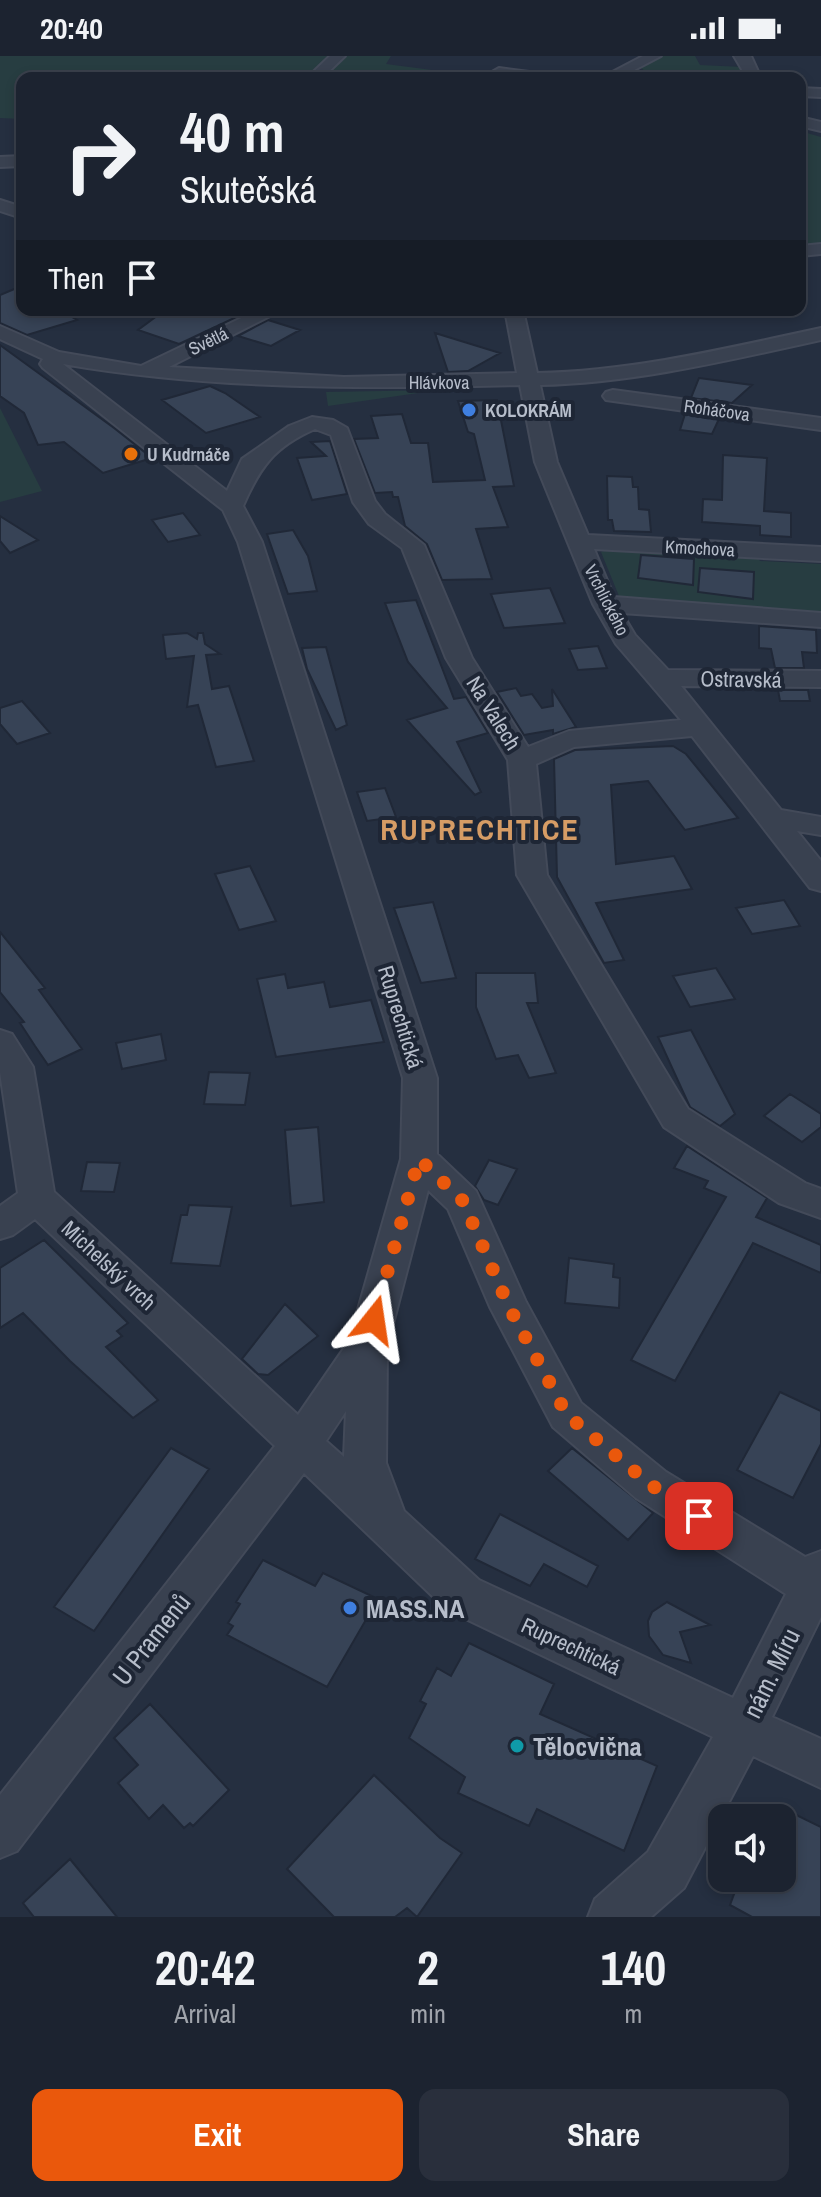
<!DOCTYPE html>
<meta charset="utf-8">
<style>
body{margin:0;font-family:"Archivo Narrow",sans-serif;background:#292f3c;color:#f1f3f6;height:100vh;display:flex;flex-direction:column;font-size:30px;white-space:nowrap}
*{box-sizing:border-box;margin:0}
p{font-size:26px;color:#a0a4ab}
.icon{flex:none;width:44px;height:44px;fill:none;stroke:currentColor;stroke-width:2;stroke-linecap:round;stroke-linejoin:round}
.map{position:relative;height:1861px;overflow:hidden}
.drawer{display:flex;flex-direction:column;background:#1c2330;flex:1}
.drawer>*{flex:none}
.hud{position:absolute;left:16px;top:16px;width:790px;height:244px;border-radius:16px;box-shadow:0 4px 12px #0003,0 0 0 2px #3a404c;background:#1c2330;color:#f1f3f6;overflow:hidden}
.controls{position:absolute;left:708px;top:1748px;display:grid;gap:16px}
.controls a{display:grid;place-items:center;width:88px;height:88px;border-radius:16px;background:#1c2330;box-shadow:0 4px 12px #0003,0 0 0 2px #3a404c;font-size:40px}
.pin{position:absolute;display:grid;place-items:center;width:68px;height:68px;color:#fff;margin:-34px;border-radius:16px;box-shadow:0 4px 12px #0006}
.me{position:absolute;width:88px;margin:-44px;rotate:15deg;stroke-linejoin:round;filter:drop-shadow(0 0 6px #0008)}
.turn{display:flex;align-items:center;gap:28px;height:168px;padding:0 32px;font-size:36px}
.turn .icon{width:104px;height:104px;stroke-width:2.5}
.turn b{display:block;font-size:56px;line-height:68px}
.then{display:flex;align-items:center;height:76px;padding:0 32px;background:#0003;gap:16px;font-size:30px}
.eta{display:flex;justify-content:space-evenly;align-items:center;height:136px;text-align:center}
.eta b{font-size:48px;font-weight:700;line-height:56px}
.action{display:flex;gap:16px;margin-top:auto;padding:16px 32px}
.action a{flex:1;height:92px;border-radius:16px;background:#ea580c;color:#fff;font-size:32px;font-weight:700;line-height:92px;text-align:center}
.action a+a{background:#292f3c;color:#f1f3f6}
.status{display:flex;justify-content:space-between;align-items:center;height:56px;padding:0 40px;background:#1c2330;direction:ltr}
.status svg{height:22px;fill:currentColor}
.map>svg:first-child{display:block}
</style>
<div class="status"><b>20:40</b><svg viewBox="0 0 49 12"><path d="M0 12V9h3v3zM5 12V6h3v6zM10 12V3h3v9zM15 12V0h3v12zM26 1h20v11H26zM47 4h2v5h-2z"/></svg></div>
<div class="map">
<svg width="821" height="1861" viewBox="0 0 821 1861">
<rect width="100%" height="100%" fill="#252f40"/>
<path fill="#273d41" d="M0,0H391L386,8L432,14L424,22H22V63L0,62Z
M661,0H695L700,9L743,11L747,22H653L640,11Z
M800,75L821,81V190L800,194Z
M439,334L328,350L326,336Z
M0,352L42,435L0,446Z
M606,494L754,497L760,505L821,508V561L621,545L601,496Z"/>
<path fill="#374356" stroke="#202837" stroke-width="2" d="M19,231L22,233V254H60L77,264L27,279L0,267V239Z
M165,254L214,261L230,254L245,257L179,288L138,274Z
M268,264L300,274L271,290L238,280Z
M435,277L500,297L468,315L448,316Z
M0,289L114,372L152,402L103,417L64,386L38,389L24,357L0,340Z
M699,322L752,329L732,347L691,342Z
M210,330L225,337L260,361L206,377L162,344Z
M497,344L514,430L493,431L508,471L476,473L492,523L442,524L427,488L405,470L398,441H393L392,436L375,437L354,383L378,382L371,360L402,358L411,387H428L433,426L485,424L474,378L468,376L458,345Z
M685,358L719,363L712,378L680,374Z
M330,385L347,438L312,444L297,402L326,400L311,386Z
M723,399L767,402L764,455L791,457V481L760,479V470L702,466L703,443L722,444Z
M607,420L632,421L633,431H638L639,453L649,454L651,476L614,475L612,464H608Z
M183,457L200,479L168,486L152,464Z
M0,460L38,484L10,497L0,485Z
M293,474L308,500L317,535L288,538L267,478Z
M641,499L694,503L693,529L638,522Z
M700,512L754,516L753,543L698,536Z
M550,532L565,567L504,572L491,538Z
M416,544L454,643L466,641L488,677L457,686L481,736L475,739L407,664L447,652L408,606L385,547Z
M759,570L816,574L817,597L802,596L804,612H775L771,593L759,592Z
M187,577L197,583L198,577H203L205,588L220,598L206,599L212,633L229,630L254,705L216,711L198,649L187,651L194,600L166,603L163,579Z
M598,590L607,612L578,614L569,593Z
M326,591L347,669L336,674L307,613L302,592Z
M516,632L521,640L532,638L542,652L553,650L552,633L576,671L553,678V674L524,679L497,636Z
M778,634H808L810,645H780Z
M22,645L50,677L17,688L0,668V652Z
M673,690L686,698L738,762L685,774L648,725L611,729L616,808L674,800L692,833L596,847L624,904L604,907L557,821L554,703L575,694Z
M385,732L396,761L367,765L357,736Z
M250,810L276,865L239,874L215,818Z
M784,844L800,870L752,878L736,852Z
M433,846L456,922L421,927L394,852Z
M0,876L45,932L39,934L82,993L48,1009L35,990L20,967L24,966L0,936Z
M716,912L735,943L690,951L673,920Z
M476,917H535L538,947H527L556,1017L529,1022L518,999L496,1003L476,951Z
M285,918L288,932L324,926L330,951L371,944L384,986L276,1001L257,923Z
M691,974L735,1058L720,1070L690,1051L658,981Z
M161,978L166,1004L122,1013L116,987Z
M209,1016L250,1017L245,1049L204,1048Z
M790,1038L821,1058V1071L802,1086L764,1060Z
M318,1071L324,1146L291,1150L285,1074Z
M687,1090L767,1142L756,1161L821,1189V1217L753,1187L675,1325L631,1304L726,1141L704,1132L708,1125L674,1112Z
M489,1104L517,1113L498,1149L484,1144L475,1130Z
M87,1106L120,1107L114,1136L81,1135Z
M189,1149L232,1151L220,1210L171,1207L181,1159H187Z
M44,1184L128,1267L117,1275L122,1280L106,1291L158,1344L133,1362L70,1305L23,1257L0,1272V1212Z
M569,1202L614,1208L613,1221L620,1222L619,1252L565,1247Z
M285,1248L318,1280L268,1319L258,1318L242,1303Z
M780,1336L821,1355V1388L793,1442L737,1414Z
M171,1392L209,1413L94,1575L54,1551Z
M572,1392L653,1457L628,1484L548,1415Z
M500,1458L598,1510L587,1531L544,1508L530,1530L475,1503Z
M263,1504L315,1530L323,1517L378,1543L327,1631L227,1579L233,1570L228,1567L240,1548L236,1546Z
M667,1546L710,1569L680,1576L691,1607L663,1599L649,1580L648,1565L652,1556Z
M469,1587L554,1628L540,1658L657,1710L624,1795L537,1753L529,1770L458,1737L465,1721L409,1682L426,1648L420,1645L437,1612L451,1620Z
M150,1648L229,1734L193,1770L190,1767L184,1772L163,1749L149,1763L118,1727L138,1709L114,1682Z
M374,1719L440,1782L462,1797L417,1861L407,1852L395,1861H334L287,1813Z
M782,1752L821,1771V1861H752L730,1849L740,1822H782Z
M70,1803L117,1861H34L23,1847Z"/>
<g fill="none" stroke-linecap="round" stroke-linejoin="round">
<defs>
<path id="street" d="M330,0H345L322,22H307Z
M643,0H661L619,22H601Z
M734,0H751L761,22H747Z
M499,12L545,18L552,22L494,19L492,16Z
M800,32L821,33V41L800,40Z
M800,61L821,66V75L800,70Z
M22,100V110L0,111V101Z
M0,144L22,151V162L0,155Z
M821,188V198L800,200V190Z
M258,254H282L169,311L344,321L517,317L505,254H523L537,317C633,315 728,292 821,272V284C729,304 635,327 540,329L557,406L588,479L821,491V505L594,493L614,541L821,557V571L622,557L635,579L668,614L821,615V631L681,630L781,754L821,761V779L797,775L821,805V835L810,832L692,680L574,691L536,708L547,819L688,1053L805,1127L821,1133V1162L779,1147L664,1071L517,819L508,704L446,602L402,492L369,468L353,446L331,379L315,373C274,391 260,411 243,450L262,486L437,1022V1098L476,1135L526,1246L581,1347L666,1416L805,1501L821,1495V1561L772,1661L821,1683V1732L753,1700L684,1832L651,1861H588L595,1843L648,1796L713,1681L447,1554L304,1417L17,1795L0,1802V1739L275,1390L35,1163L13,1179L0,1183V1150L18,1137L0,1016V974L12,978L33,1011L54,1136L298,1359L349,1285L401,1103L403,1022L238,486L223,454L43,312L40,308L43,303L0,283V270L59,296L141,310ZM63,308C214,334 367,333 520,329L535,406L593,548L616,588L681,664L569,675L528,691L472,602L424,489L385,458L375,445L347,372L333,364L312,361L289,370L242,403L227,435ZM428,1134L448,1153L490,1251L553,1371L636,1442L786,1538L733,1642L479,1524L404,1455L386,1407L387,1291ZM346,1355L344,1401L326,1385Z
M613,334L821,362V374L606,344L603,340L606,336Z"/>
</defs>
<use href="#street" stroke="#434a59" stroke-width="4"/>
<use href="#street" fill="#394150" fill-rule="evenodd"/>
</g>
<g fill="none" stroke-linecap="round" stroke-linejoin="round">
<path stroke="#ea580c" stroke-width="14" stroke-dasharray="0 25.2" d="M374,1264L419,1103L463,1145L509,1251L567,1359L651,1429L699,1460"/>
</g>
<g fill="#3f7fe0" stroke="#1e2635" stroke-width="3">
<circle cx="469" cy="354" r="8"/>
<circle cx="350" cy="1552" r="8"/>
</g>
<circle fill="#e8710a" stroke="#1e2635" stroke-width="3" cx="131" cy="398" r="8"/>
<circle fill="#0f9aa8" stroke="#1e2635" stroke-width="3" cx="517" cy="1690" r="8"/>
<g text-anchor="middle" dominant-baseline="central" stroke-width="8" stroke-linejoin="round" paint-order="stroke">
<g font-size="18" fill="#b6bdca" stroke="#1e2635">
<text transform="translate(208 285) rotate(-26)">Světlá</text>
<text x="439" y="326">Hlávkova</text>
<text transform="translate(717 354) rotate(8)">Roháčova</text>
<text transform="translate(700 492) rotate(3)">Kmochova</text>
<text transform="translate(607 544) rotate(63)">Vrchlického</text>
</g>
<g font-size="18" font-weight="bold" fill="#b6bdca" stroke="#1e2635" text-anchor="start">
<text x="485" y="354">KOLOKRÁM</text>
<text x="147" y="398">U Kudrnáče</text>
</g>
<g font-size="22" fill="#b6bdca" stroke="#1e2635">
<text transform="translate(741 623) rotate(1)">Ostravská</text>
<text transform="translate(494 657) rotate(58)">Na Valech</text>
<text transform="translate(401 961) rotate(73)">Ruprechtická</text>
<text transform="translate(109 1209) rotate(43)">Michelský vrch</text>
<text transform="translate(571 1590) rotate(25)">Ruprechtická</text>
</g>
<g font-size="26" font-weight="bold" fill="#b6bdca" stroke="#1e2635" text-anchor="start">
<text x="366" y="1552">MASS.NA</text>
<text x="533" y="1690">Tělocvična</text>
</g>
<g font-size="26" fill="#b6bdca" stroke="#1e2635">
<text transform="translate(151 1583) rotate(-52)">U Pramenů</text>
<text transform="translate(771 1617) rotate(-64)">nám. Míru</text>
</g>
<g font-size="30" font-weight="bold" letter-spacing="2" fill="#d69c65" stroke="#1e2635">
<text x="480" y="773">RUPRECHTICE</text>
</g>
</g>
</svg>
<div class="controls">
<a><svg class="icon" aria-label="sound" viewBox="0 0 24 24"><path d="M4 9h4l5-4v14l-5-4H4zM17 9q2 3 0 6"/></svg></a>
</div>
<div class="pin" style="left:699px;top:1460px;background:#d93025"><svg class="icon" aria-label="arrive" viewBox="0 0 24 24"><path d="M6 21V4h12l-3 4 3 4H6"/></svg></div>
<svg class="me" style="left:374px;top:1264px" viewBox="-20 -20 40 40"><path d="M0-17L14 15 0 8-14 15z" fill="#ea580c" stroke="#fff" stroke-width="4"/></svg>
<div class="hud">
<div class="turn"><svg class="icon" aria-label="right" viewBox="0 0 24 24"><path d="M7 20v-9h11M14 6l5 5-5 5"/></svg><div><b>40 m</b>Skutečská</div></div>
<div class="then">Then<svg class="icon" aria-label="arrive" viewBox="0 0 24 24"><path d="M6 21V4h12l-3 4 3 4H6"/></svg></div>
</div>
</div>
<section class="drawer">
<div class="eta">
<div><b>20:42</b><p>Arrival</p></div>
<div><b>2</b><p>min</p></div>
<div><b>140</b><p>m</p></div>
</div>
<div class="action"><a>Exit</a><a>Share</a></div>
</section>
